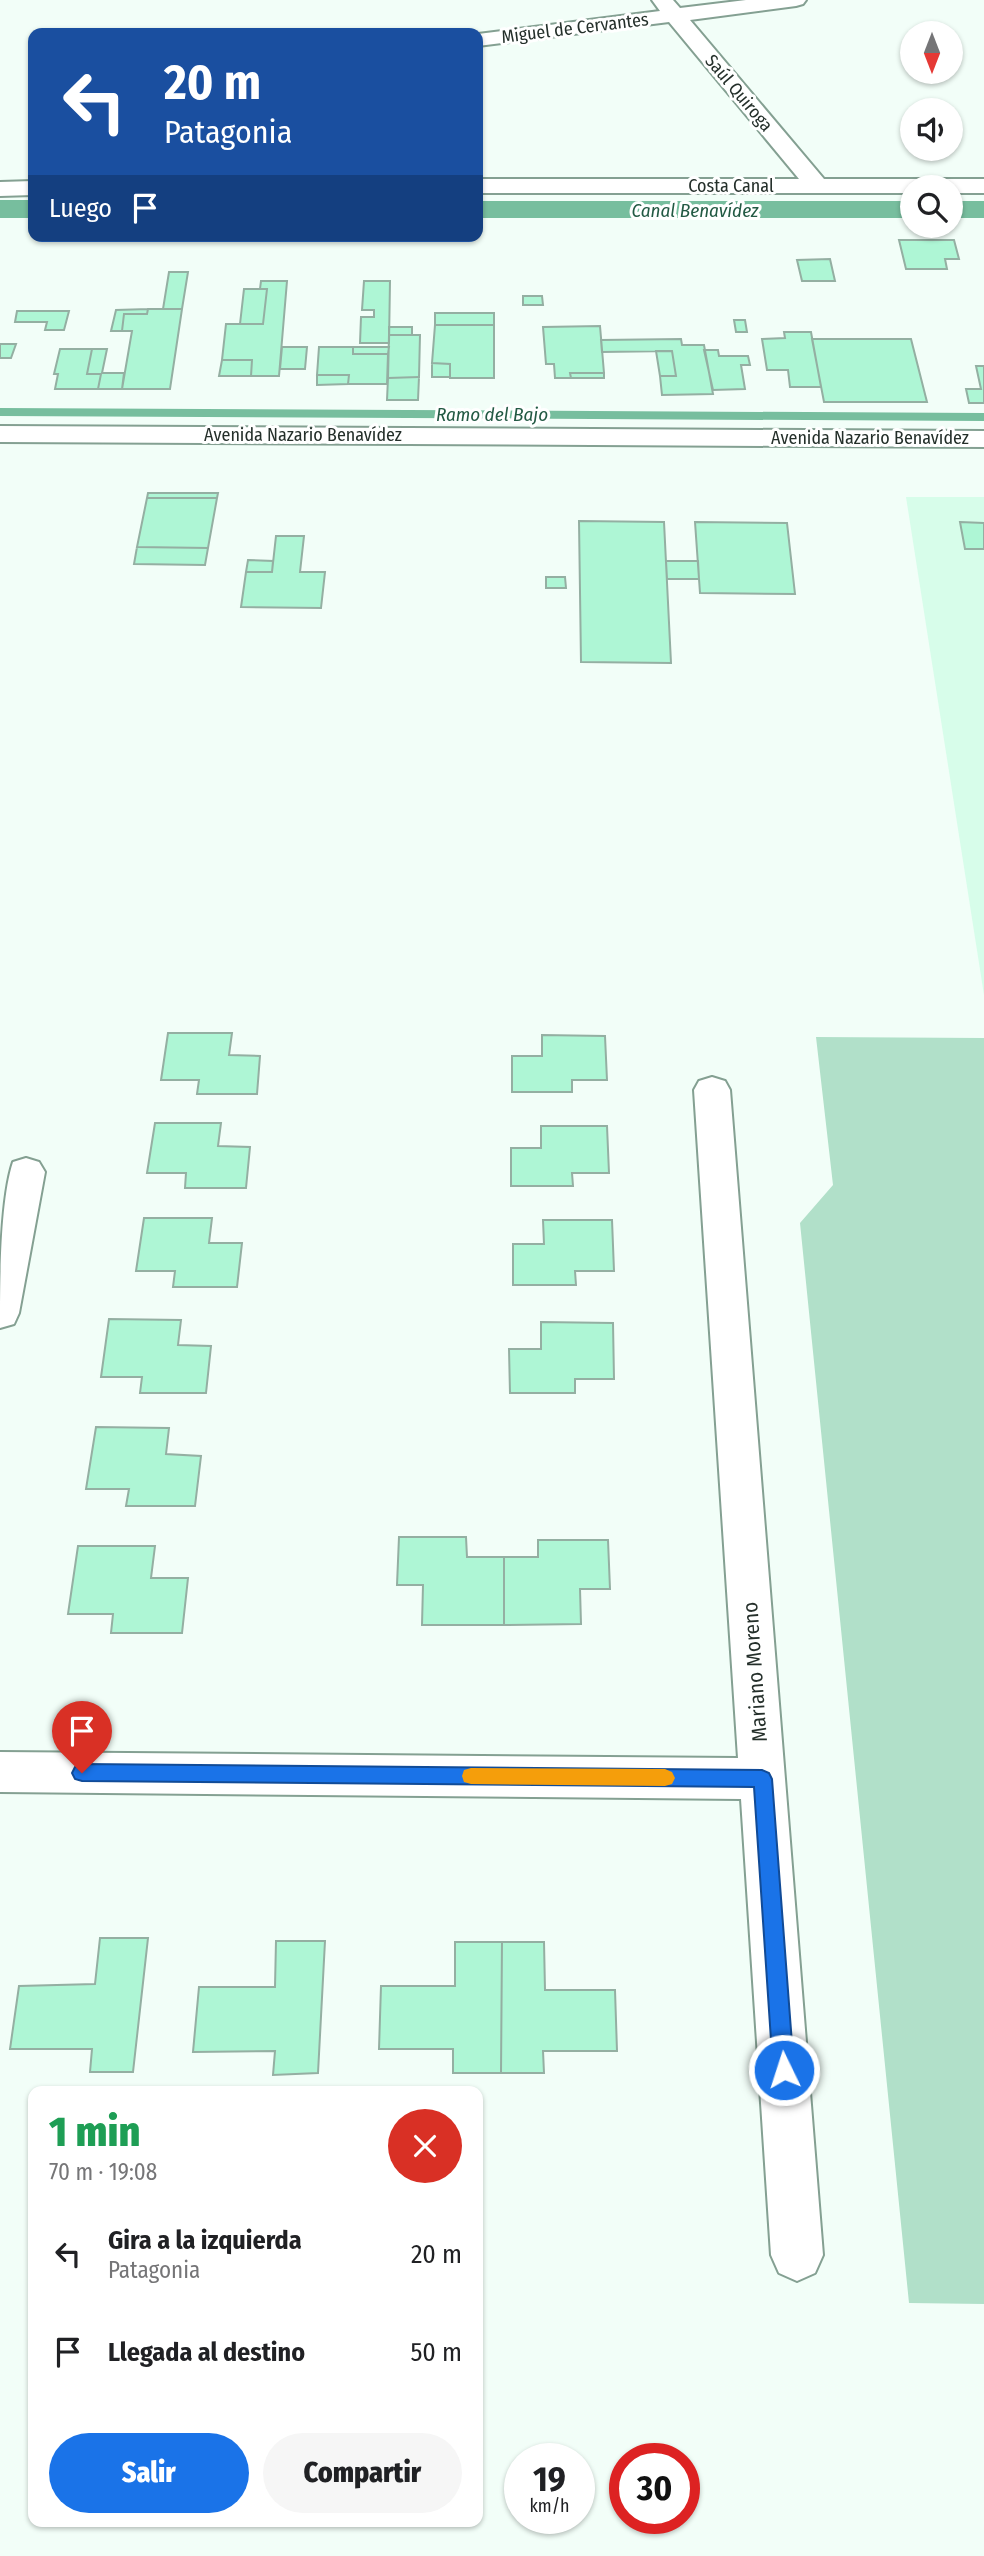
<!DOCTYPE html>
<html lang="es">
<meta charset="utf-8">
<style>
body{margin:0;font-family:"Fira Sans Condensed",sans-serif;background:#f6f6f6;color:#202124;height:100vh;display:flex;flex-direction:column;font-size:26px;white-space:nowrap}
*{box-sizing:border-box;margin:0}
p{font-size:23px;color:#757577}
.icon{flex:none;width:38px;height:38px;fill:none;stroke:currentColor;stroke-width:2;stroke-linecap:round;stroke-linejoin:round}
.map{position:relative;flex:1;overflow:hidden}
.side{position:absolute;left:28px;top:2086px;width:455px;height:441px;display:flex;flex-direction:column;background:#fff;border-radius:14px;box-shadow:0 2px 5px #0004}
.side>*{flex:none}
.guide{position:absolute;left:28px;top:28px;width:455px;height:214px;border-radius:14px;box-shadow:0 2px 5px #0004;background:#1a4fa0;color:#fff;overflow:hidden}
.needle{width:46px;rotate:180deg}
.controls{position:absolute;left:900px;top:21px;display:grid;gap:14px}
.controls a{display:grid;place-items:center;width:63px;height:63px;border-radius:50%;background:#fff;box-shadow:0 2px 5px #0004;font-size:35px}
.speed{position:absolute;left:504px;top:2443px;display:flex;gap:14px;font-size:35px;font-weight:700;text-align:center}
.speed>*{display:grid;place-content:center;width:91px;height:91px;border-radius:50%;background:#fff;box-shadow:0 2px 5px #0004;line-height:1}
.speed small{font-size:18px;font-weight:400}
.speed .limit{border:10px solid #d22;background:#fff;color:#111}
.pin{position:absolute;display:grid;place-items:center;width:60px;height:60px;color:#fff;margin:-72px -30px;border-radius:50% 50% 50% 0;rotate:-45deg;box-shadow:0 0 7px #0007}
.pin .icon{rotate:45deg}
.me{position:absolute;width:77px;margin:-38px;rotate:356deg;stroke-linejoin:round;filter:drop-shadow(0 0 5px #0008)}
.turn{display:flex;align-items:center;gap:24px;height:147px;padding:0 21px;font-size:32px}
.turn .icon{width:91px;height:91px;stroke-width:2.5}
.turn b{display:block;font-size:49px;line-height:60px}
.then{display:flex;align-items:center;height:66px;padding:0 21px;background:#0003;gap:14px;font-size:26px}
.round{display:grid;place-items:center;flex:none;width:74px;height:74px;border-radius:37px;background:#f6f6f6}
.headline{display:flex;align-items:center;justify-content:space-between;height:119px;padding:0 21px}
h1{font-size:42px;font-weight:800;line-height:52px;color:#1e9e55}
.button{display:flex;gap:14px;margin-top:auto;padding:14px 21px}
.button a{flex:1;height:80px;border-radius:42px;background:#1a73e8;color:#fff;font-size:28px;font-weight:800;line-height:80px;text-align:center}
.button a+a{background:#f6f6f6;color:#202124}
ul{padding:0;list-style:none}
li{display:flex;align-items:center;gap:21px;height:98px;padding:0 21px}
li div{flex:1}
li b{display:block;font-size:26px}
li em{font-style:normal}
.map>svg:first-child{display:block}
</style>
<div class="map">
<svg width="984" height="2556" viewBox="0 0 984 2556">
<rect width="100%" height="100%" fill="#f2fef8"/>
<path fill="#d7fdea" d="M906,497H984V995Z"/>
<path fill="#b1e0c9" d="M816,1037L984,1038V2304L909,2303L800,1223L833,1185Z"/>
<path fill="#77be9e" d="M0,200H33V218H0Z
M478,201H912V218H478Z
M950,201H984V218H950Z"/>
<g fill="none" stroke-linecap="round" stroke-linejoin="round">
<path fill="#77be9e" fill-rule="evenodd" d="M0,408L984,413V421L0,416Z"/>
</g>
<path fill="#aef6d5" stroke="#94afa2" stroke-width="2" d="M899,240H954L959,259H945L947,269H906Z
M830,259L835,281H802L797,260Z
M169,272H188L182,309H163Z
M261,281H287L279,376H251L252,360H222L226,324H263L267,289H260Z
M364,281H390L389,343H360L361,317H374V310H362Z
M244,289H267L263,324H240Z
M523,296H542L543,305H523Z
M148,309L147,314H124L122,331H111L116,310Z
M148,309H182L170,389H122L132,331H122L124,314H147Z
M17,311H69L64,330H45L47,322H15Z
M435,313H494V325H435Z
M734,320H745L747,332H736Z
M435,325H494V378H450V364L432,363Z
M600,326L604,373H570L571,378H555L554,364H546L543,327Z
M389,327H412V335H389Z
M784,332H811L821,387H790L788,370H767L762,339L785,338Z
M389,335H420L419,377L388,378Z
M681,339L682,345H704L713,394L662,395L660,376H676L672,351L602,352L601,340Z
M812,339H911L927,402H824Z
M0,344H16L11,358H0Z
M282,347H307L305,369H280Z
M319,347H353V354H388L387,384H348L349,375H317Z
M353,347H389L388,354H353Z
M60,349H92L87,374H101L98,389H55L58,374H54Z
M92,349H107L102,373H124L122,389H98L101,374H87Z
M704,350H718L719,356H748L750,365H741L745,389L713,390Z
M656,351H672L676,376H660Z
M222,360H252L251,376H219Z
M432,363L450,364V377H432Z
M976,366H984V403H969L966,389H981Z
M570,373H604V378H571Z
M317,375H349L348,384L317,385Z
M419,377L418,400H387L388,378Z
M148,493H218L217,498H147Z
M147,498H217L208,548L137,547Z
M579,521L664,522L671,663L581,662Z
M695,522L787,523L795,594L700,593Z
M960,522L984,523V549H965Z
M276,536H304L300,572H325L321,608L241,607L246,572H272Z
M137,547L208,548L205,565L134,564Z
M248,560L273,561L272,572H246Z
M666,561H698L699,579H667Z
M546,577H565L566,588H546Z
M168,1033H232L229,1055L260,1056L257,1094H197L199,1080H161Z
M542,1035L605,1036L607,1080H572V1092H512V1056H542Z
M155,1123H221L218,1146L250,1147L246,1188H185L186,1173H147Z
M541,1126H607L609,1173H572L573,1186H511V1148H541Z
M144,1218H212L209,1243H242L237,1287H173L175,1271H136Z
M543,1220H612L614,1271H575L576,1285H513V1244H544Z
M109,1319L181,1320L178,1345L211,1346L206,1393H140L142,1377H101Z
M541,1322L613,1323L614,1379H575V1393H510L509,1349H541Z
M96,1427L169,1428L166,1454L201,1456L195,1506H126L129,1489H86Z
M399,1537H466L467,1557H504V1625H422L423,1585H397Z
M538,1540H608L610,1589H580L581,1624L504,1625V1557H538Z
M78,1546H155L151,1578H188L182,1633H111L113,1614H68Z
M100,1938H148L133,2072H90L92,2049H10L19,1986L95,1984Z
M276,1941H325L318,2073L273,2075L275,2051L193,2052L199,1987H275Z
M455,1942H502L501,2073H453V2049H379L381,1986H455Z
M502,1942H544L545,1990H615L617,2051H543L544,2073H501Z"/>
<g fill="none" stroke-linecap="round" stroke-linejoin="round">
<defs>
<path id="street" d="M652,0H673L680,8L746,0H806L803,4L796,6L690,20L824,179H984V193H950V187H912V193H478V179H799L669,22L478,46V34L660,11Z
M33,181V195L0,196V182Z
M712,1077L725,1081L730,1090L823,2255L815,2273L797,2281L779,2273L771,2255L741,1799L0,1792V1752L738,1758L694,1090L699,1081Z
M26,1158L39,1162L45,1172L19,1313L14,1324L0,1328C0,1283 0,1201 13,1162Z"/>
<path id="primary" d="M0,426L984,431V447L0,442Z"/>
</defs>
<use href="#street" stroke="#84a092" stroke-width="4"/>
<use href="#primary" stroke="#84a092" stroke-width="4"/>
<use href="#street" fill="#fff" fill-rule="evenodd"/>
<use href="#primary" fill="#fff" fill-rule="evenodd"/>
</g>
<path fill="#1a73e8" stroke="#114b97" stroke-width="2" d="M82,1764L762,1770L769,1773L772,1779L794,2070L791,2077L784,2080L776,2077L773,2070L754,1787L82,1781L75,1779L72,1773L75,1767Z"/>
<path fill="#f59e0b" d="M471,1768L665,1769L672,1772L675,1778L672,1784L665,1786L471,1784L464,1782L462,1776L464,1770Z"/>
<g text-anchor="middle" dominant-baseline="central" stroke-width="6" stroke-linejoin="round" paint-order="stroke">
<g font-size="18" fill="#242f2a" stroke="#fff">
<text transform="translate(575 28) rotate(-7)">Miguel de Cervantes</text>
<text transform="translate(739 93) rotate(50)">Saúl Quiroga</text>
<text x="731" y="186">Costa Canal</text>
<text x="303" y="435">Avenida Nazario Benavídez</text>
<text x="870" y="438">Avenida Nazario Benavídez</text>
</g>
<g font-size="19" font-style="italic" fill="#235a44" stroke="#fff">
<text x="695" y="210">Canal Benavídez</text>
<text x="492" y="414">Ramo del Bajo</text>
</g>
<g font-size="21" fill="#242f2a" stroke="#fff">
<text transform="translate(755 1672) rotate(-94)">Mariano Moreno</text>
</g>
</g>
</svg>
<div class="controls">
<a><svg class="needle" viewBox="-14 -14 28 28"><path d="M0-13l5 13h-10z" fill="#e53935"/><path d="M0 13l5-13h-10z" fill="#757577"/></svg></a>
<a><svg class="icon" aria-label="sound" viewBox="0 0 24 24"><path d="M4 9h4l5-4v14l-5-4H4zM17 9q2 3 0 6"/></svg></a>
<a><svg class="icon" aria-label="search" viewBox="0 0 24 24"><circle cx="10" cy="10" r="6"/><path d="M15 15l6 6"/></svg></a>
</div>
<div class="speed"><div>19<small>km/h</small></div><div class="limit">30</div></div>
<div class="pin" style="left:82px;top:1773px;background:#d93025"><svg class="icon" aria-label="arrive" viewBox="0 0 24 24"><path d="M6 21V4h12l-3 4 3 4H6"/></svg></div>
<svg class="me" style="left:784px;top:2070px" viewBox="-20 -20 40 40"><circle r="17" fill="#1a73e8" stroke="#fff" stroke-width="3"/><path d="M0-11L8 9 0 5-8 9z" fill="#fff"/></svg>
<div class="guide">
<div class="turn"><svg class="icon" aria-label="left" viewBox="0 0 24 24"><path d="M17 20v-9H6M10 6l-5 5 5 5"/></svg><div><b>20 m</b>Patagonia</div></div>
<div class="then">Luego<svg class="icon" aria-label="arrive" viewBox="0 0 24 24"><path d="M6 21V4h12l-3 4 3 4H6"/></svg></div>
</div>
<section class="side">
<div class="headline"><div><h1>1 min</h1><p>70 m · 19:08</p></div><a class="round" style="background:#d93025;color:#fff"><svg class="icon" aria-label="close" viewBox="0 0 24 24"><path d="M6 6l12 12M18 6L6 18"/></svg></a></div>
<ul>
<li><svg class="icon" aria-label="left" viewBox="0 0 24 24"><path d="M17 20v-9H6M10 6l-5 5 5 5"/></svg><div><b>Gira a la izquierda</b><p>Patagonia</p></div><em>20 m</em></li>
<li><svg class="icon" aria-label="arrive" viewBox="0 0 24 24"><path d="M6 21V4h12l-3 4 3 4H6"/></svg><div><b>Llegada al destino</b></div><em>50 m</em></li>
</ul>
<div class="button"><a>Salir</a><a>Compartir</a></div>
</section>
</div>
